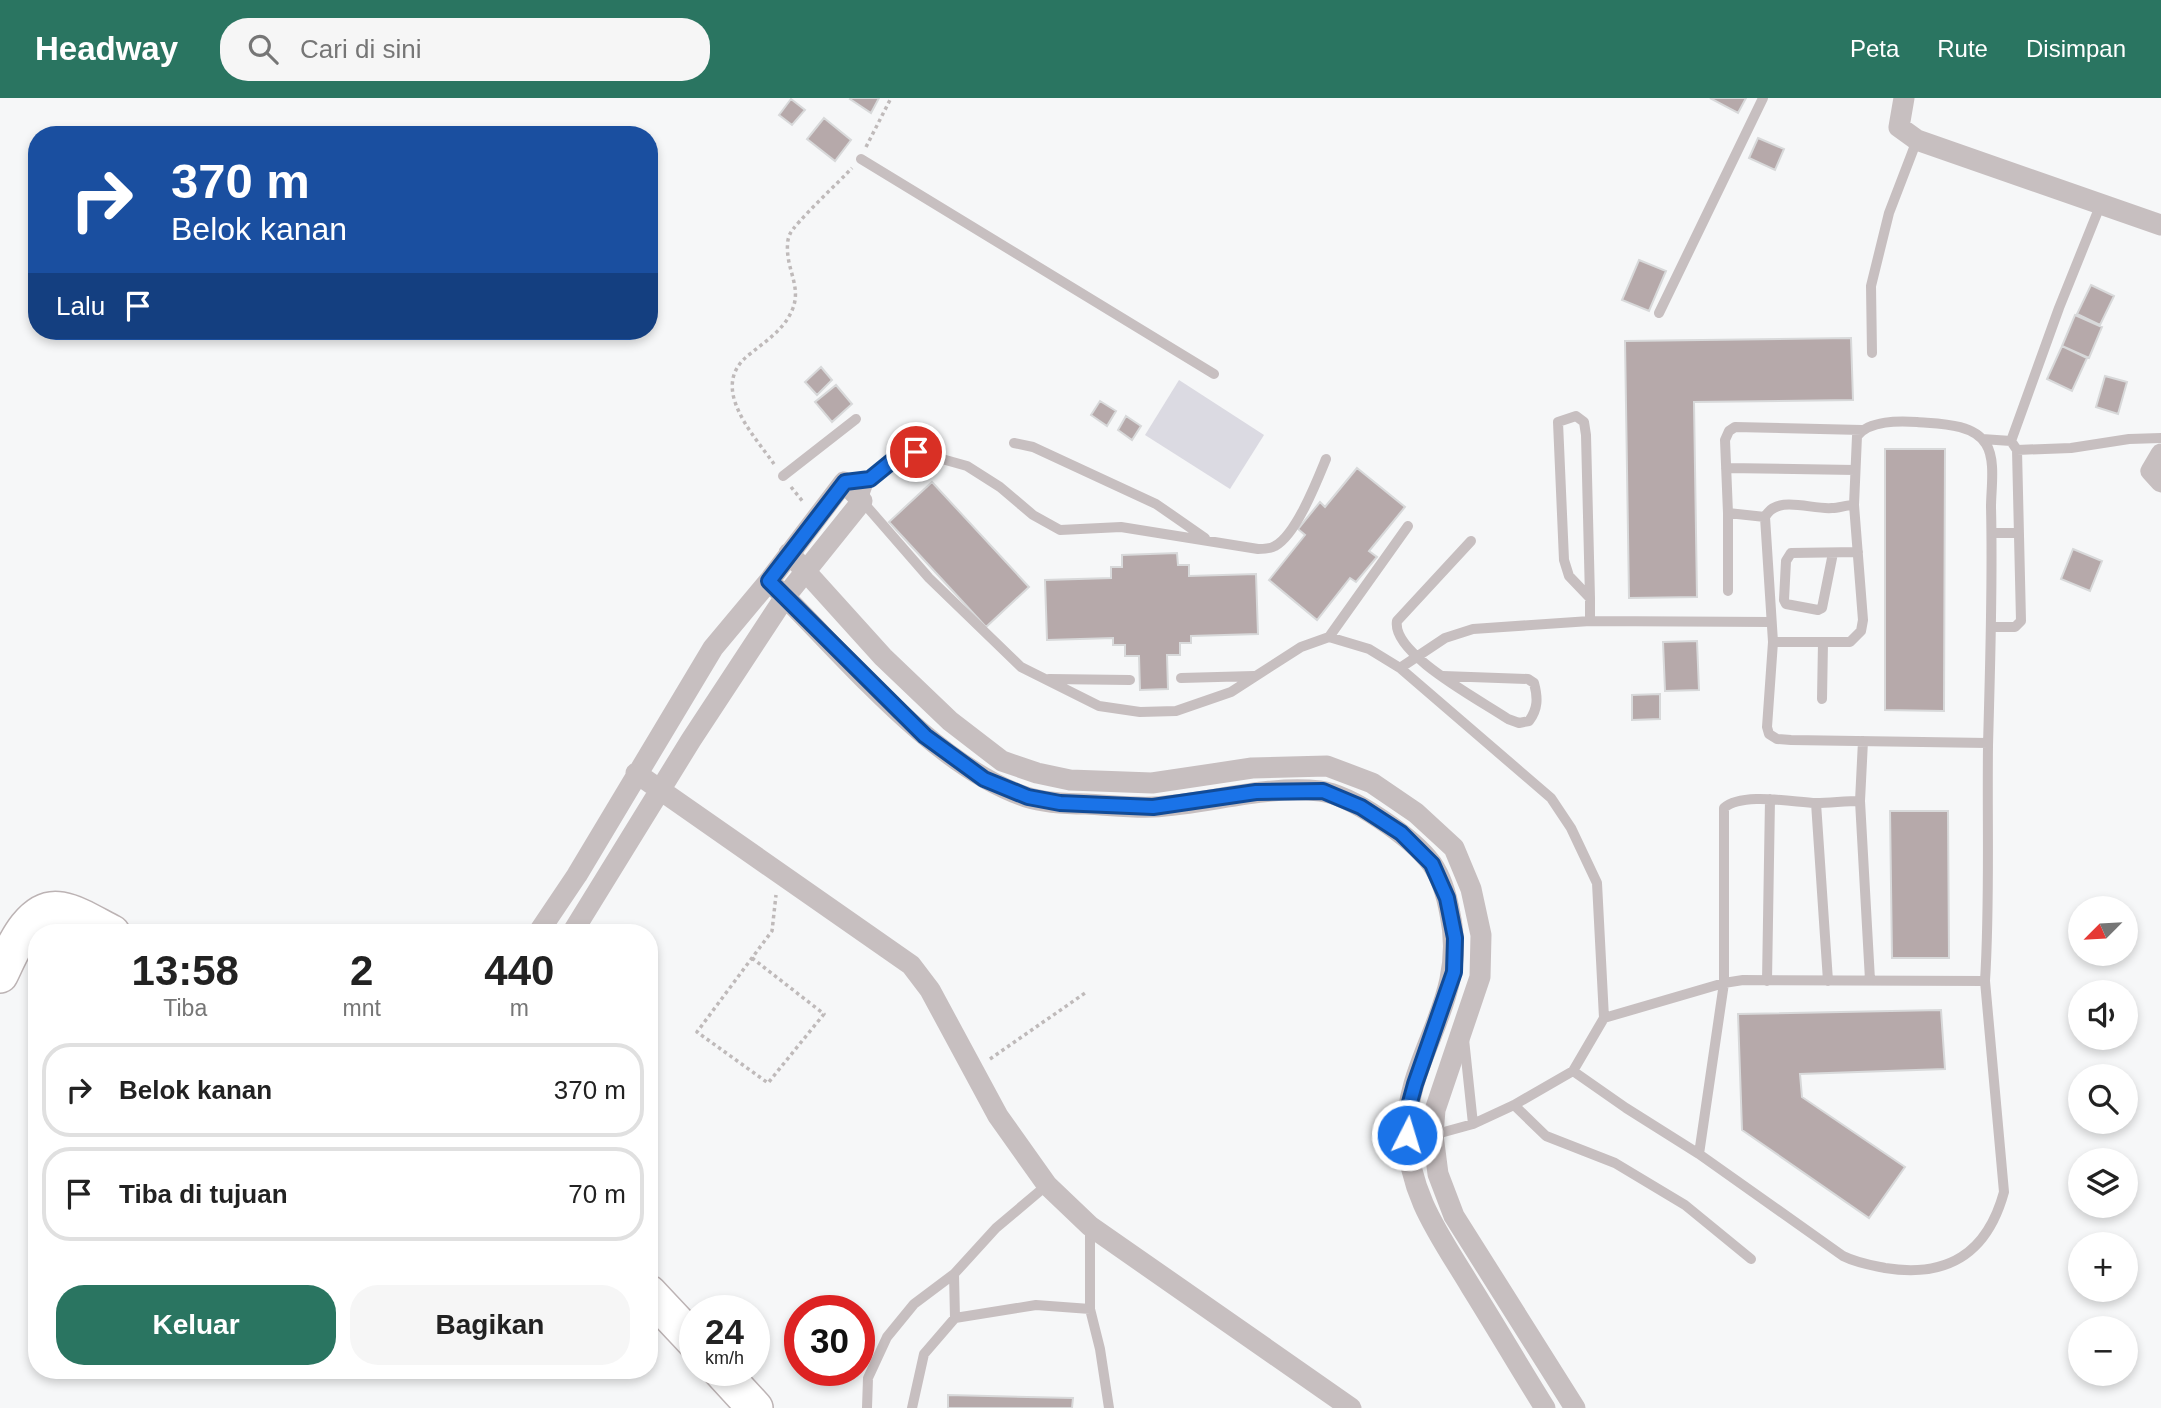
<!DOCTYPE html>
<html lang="id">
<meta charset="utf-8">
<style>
body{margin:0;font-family:Helvetica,sans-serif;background:#f6f6f6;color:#222;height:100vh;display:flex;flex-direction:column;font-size:26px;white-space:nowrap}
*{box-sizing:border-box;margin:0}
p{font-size:23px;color:#767676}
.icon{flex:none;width:38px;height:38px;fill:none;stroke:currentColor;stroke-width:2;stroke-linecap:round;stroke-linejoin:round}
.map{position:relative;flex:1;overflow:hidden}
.sheet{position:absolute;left:28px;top:826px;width:630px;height:455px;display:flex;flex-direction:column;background:#fff;border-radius:28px;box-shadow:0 4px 10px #0003}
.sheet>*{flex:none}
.top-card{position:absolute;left:28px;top:28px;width:630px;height:214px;border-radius:28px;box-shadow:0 4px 10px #0003;background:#1a4fa0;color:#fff;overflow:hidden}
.needle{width:46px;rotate:246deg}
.tools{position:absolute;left:2068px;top:798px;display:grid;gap:14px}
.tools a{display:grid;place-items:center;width:70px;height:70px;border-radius:50%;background:#fff;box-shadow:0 4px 10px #0003;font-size:35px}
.speed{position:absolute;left:679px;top:1197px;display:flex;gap:14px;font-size:35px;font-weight:700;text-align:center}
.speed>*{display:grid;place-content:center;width:91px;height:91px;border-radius:50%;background:#fff;box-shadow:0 4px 10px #0003;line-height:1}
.speed small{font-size:18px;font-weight:400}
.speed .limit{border:10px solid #d22;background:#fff;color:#111}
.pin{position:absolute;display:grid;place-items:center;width:60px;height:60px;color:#fff;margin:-30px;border:4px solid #fff;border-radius:50%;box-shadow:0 2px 7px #0007}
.me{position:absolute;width:77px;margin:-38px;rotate:5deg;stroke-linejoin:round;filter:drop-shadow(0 0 5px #0008)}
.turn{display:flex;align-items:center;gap:24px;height:147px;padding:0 28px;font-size:32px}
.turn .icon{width:91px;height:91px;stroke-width:2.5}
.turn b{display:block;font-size:49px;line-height:60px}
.then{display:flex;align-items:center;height:66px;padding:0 28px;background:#0003;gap:14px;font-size:26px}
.eta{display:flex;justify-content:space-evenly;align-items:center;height:119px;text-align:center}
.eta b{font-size:42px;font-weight:700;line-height:49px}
.action{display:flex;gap:14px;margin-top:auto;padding:14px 28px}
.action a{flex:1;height:80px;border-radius:28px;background:#2a7561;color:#fff;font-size:28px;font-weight:700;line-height:80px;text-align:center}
.action a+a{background:#f6f6f6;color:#222}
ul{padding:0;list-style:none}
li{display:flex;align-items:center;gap:21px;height:94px;margin:0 14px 10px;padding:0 14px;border:4px solid #e0e0e0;border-radius:28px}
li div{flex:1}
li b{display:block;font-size:26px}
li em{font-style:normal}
header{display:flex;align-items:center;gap:42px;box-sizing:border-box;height:98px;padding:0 35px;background:#2a7561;color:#fff}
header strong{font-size:33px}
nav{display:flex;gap:38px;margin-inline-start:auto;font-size:24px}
.search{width:490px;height:63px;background:#f6f6f6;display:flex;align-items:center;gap:18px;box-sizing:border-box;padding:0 24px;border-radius:28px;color:#767676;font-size:26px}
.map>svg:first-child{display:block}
</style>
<header>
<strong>Headway</strong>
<div class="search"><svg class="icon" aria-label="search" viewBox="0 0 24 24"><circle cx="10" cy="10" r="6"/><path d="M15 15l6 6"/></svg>Cari di sini</div>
<nav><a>Peta</a><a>Rute</a><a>Disimpan</a></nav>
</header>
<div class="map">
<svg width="2161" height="1310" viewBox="0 0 2161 1310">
<rect width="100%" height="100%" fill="#f6f7f8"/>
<path fill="#dbdae2" d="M1179,282L1264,337L1230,391L1145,337Z"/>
<path fill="#b6a9aa" stroke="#d8d9da" stroke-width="2" d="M879,0L871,15L850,1L851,0Z
M1710,0H1746L1738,15Z
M791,1L805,12L792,27L779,17Z
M824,20L851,42L835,63L807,41Z
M1758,40L1784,51L1775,72L1749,60Z
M1639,162L1666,173L1649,213L1622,202Z
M2091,187L2114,198L2100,227L2077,216Z
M2075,217L2102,229L2089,260L2062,248Z
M1851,240L1853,302L1694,304L1697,499L1629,500L1625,243Z
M2062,248L2087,260L2072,293L2047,281Z
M821,269L832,282L817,297L805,284Z
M2105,278L2127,284L2118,316L2096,309Z
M836,287L852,306L832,324L815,304Z
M1100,303L1116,313L1107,328L1091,317Z
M1126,318L1141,328L1132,342L1118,332Z
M1885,351H1945L1944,613L1885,612Z
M1357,370L1405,409L1369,453L1377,459L1356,484L1350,480L1317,522L1269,482L1305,437L1298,431L1320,404L1325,409Z
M932,384L1029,489L986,529L889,424Z
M2073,451L2102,463L2090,493L2061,481Z
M1177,455L1178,467H1189V478L1256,476L1258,536L1191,538V545H1180V557H1167L1168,591L1140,592L1139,558H1125V547H1113V540L1047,542L1045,482L1111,480V469H1122V457Z
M1697,543L1699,592L1665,593L1663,544Z
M1660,596V621L1632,622V597Z
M1890,713H1948L1949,860H1892Z
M1941,912L1945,971L1800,976L1802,999L1905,1069L1869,1120L1742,1032L1738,916Z
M948,1297L1073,1300L1072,1310H948Z"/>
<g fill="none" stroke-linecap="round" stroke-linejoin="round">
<defs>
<path id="primary" d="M0,877C11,855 29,806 61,812C78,815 96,827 112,835
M649,1195L695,1244
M720,1272L755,1310"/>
</defs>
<use href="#primary" stroke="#bcb3b4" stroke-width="38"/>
<path stroke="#bfbaba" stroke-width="3.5" stroke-dasharray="3.5 3.5" stroke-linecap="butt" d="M866,49L891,0
M774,366C753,336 707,288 750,256C767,242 785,231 793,210C800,191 790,176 788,158C787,152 787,141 790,136C794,126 841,82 852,70
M791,389L804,405
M752,860L824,916L768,985L697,934L772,833L776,797
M990,961L1085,895"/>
<path stroke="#c7bfc0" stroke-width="10" d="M861,61L1214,276
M1659,215L1763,0
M1872,255L1871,188L1889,115L1917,42
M1982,341L2011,343L2017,352L2021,523L2015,529H1992
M2011,343L2059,210L2100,108
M1014,345L1033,349L1156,406L1205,440
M2017,352L2071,350L2129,341L2161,340
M1726,370L1855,372
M783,378L856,321
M870,381L862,403L929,480L1021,569L1099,608L1140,614L1176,613L1231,594L1301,549L1329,539L1369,551L1400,570L1551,700L1571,730L1597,785L1604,920L1573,973L1514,1007L1473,1026L1433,1037H1407
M844,384L870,381L897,359L917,354L967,368L1000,389L1033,417L1060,432L1121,429L1258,451C1263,451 1270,451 1275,448C1296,437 1317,383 1326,361
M1728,415V493
M1765,419L1728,415L1725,342L1729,333L1735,329L1862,332
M1992,435H2019
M1833,455L1822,510L1818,512L1786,506L1784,502L1786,463L1791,455L1858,454
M1590,500L1569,478L1564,462L1558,324L1576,318L1584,324L1586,337L1590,500V523
M1329,539L1408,428
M1773,544H1850L1861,533L1863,522L1854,407
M1400,570L1445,540L1473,531L1590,523L1771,524
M1443,578L1528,581L1534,585C1538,600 1538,611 1529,623L1519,625L1508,621C1482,603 1391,556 1397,523L1471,443
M1181,580L1254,578
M1049,581L1130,582
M1822,601L1823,544
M1860,703L1870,882
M1816,705L1828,883
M1767,883L1770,701
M1985,883C1990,804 1987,727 1988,648C1990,568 1993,489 1991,409C1991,390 1996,362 1986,346C1973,325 1939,326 1917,324C1899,323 1870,322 1857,338L1854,407C1846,407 1839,410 1832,410C1811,412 1777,396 1765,419L1773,544L1767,629L1769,636L1777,641L1791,642L1988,645
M1464,941L1473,1026
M1573,973L1626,1010L1699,1056L1843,1158C1857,1165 1870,1167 1885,1170C1947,1180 1987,1156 2004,1094L1985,883L1743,882L1724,885L1604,920
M1514,1007L1546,1038L1615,1065L1685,1107L1751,1161
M1699,1056L1724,885V710C1742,694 1792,704 1816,705C1830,705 1845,703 1860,703L1863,643
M954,1176L955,1220
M1090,1211V1130
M867,1310L868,1280L887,1239L914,1206L954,1176L996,1130L1047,1087
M912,1310L924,1256L955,1220L1036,1207L1090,1211L1100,1251L1109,1310"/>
<path stroke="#c7bfc0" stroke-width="21" d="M1904,0L1899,29L1917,42L2161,127
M2161,356L2151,373L2161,384
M789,455L883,559L950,623L1002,663L1037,675L1070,682L1152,685L1252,670L1327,668L1372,685L1416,715L1454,750L1471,791L1481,837L1480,879L1435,1012L1433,1037L1438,1076L1454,1118L1575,1310
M636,675L911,867L930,892L998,1018L1047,1087L1090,1128L1351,1310
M538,835L577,777L713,550L769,483L844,384L862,403L785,499L769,483
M572,835L691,642L785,499C851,565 937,669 1026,699C1045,705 1066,706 1086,706C1108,707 1131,710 1153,709C1209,706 1264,687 1320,693C1352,697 1413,740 1432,766C1441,779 1447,799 1450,816C1469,903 1405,957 1407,1036C1409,1098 1441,1139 1471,1189C1496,1229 1520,1270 1545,1310"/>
<use href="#primary" stroke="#fff" stroke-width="35"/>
</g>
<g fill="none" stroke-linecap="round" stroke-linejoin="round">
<defs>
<path id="route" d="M916,354L897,359L870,381L845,384L769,483L925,638L984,681L1028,699L1060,705L1153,709L1256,694L1323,693L1361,709L1401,735L1432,766L1447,800L1455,840L1454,874L1415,986L1409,1008L1407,1037"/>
</defs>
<use href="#route" stroke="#114b97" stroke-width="18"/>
<use href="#route" stroke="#1a73e8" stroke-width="12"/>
</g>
</svg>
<div class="tools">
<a><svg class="needle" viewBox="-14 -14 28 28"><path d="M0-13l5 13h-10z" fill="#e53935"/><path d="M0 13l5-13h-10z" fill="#767676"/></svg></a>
<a><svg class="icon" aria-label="sound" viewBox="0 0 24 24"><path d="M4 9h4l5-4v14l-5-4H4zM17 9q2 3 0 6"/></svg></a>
<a><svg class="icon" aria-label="search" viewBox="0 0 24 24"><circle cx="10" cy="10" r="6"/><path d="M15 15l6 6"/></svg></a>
<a><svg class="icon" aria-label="layers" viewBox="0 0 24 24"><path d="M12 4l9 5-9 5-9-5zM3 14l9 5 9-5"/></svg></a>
<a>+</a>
<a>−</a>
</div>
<div class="speed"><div>24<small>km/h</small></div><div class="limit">30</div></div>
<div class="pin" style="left:916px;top:354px;background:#d93025"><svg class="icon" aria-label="arrive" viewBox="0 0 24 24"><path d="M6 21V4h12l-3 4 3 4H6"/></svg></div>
<svg class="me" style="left:1407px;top:1037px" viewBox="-20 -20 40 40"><circle r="17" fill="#1a73e8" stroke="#fff" stroke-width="3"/><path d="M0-11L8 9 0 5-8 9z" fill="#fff"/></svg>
<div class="top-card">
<div class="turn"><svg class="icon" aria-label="right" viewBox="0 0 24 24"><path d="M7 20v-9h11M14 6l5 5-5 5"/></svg><div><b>370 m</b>Belok kanan</div></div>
<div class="then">Lalu<svg class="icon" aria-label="arrive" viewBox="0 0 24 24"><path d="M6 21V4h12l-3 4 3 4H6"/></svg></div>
</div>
<section class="sheet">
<div class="eta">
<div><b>13:58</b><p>Tiba</p></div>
<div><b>2</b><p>mnt</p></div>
<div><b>440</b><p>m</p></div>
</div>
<ul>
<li><svg class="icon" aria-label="right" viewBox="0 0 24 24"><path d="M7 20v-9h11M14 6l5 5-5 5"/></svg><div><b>Belok kanan</b></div><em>370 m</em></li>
<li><svg class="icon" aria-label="arrive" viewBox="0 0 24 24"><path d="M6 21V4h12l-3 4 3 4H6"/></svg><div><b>Tiba di tujuan</b></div><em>70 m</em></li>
</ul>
<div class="action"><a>Keluar</a><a>Bagikan</a></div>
</section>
</div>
